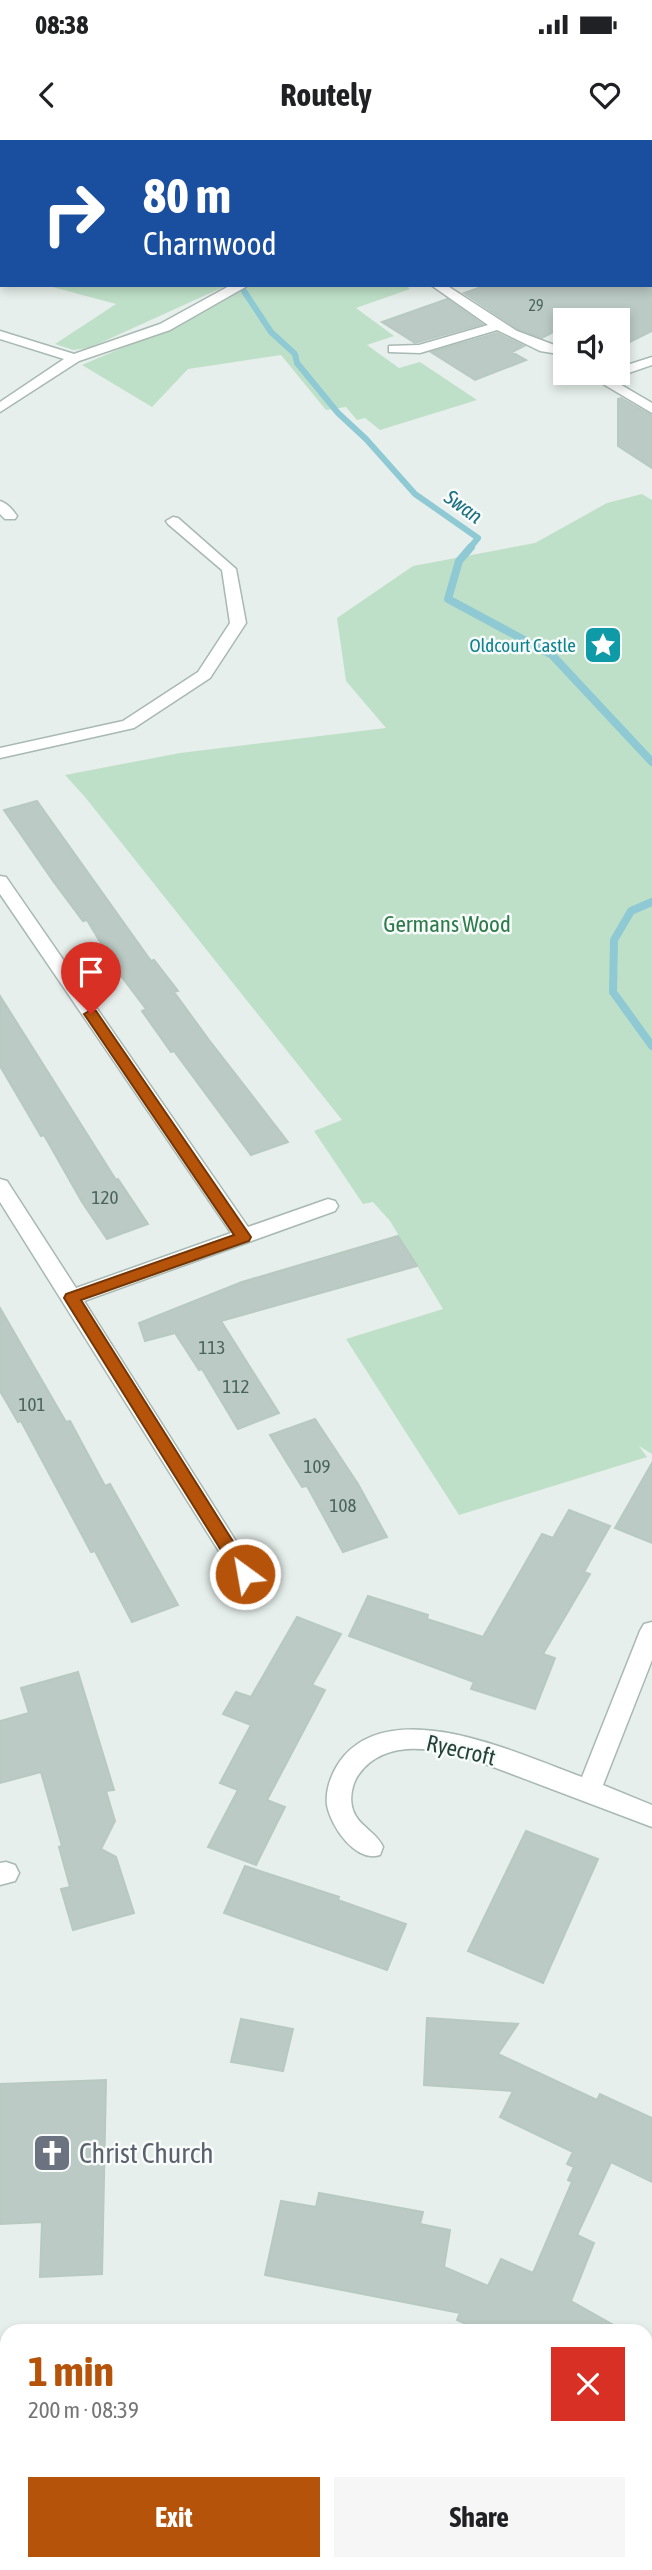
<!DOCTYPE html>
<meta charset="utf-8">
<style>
body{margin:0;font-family:"Asap Condensed",sans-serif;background:#f6f6f6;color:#202124;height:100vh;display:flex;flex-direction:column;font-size:26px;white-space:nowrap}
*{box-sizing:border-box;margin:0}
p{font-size:23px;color:#757577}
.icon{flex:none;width:38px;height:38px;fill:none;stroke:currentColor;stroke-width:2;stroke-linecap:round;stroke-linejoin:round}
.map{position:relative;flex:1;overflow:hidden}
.side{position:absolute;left:0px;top:2184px;width:653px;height:247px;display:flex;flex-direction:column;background:#fff;border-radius:21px 21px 0 0;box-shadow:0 4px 10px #0003}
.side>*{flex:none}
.guide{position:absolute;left:0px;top:0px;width:653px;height:147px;box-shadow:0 4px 10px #0003;background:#1a4fa0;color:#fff;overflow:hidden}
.tools{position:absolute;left:553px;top:168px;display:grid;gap:14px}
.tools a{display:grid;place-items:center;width:77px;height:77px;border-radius:0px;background:#fff;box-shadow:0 4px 10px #0003;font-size:35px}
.pin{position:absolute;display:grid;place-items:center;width:60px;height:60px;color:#fff;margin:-72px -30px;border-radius:50% 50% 50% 0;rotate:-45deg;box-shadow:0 0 7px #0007}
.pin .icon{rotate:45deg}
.me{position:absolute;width:77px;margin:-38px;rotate:328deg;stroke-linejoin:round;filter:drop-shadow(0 0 5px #0008)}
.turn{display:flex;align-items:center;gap:24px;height:147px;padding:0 28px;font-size:32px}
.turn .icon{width:91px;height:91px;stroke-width:2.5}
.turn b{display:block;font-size:49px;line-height:60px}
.round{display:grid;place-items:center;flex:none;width:74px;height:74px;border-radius:0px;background:#f6f6f6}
.overview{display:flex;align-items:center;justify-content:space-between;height:119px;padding:0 28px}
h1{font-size:42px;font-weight:700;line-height:52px;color:#b45309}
.primary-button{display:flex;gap:14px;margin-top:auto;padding:14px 28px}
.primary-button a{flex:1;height:80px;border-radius:0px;background:#b45309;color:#fff;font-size:28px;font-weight:700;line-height:80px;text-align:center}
.primary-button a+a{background:#f6f6f6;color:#202124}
.status{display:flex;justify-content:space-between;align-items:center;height:49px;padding:0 35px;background:#fff;direction:ltr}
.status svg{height:19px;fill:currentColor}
header{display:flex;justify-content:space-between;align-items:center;height:91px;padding:0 28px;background:#fff;font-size:32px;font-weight:700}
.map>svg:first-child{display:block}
</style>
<div class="status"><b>08:38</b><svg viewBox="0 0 49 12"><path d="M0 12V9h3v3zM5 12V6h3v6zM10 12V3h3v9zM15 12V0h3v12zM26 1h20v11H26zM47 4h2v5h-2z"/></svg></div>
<header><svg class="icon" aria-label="back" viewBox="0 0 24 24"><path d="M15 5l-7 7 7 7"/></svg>Routely<svg class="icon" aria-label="heart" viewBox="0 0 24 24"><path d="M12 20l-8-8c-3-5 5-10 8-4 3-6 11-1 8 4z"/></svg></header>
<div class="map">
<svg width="652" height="2430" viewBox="0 0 652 2430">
<rect width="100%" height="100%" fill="#e6efeb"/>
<path fill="#bfe0c8" d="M45,145H228L89,208L73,210L55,204L116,164Z
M253,145H412L408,147L410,149L356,168L394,196L367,205L399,228L420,222L477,260L380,290L365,278L357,280L346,267L326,270L281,215L188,229L152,267L82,225L164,190Z
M642,354L652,360V1314L639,1306L647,1317L459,1375L346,1199L443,1169L390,1081L373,1062L363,1064L314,991L342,980L85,657L65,635L180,613L386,588L346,541L337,478L413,426L535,403L607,363Z
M0,2337H7V2424H216V2430H117L106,2426L104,2430H0Z
M331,2424H448L449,2430H337Z"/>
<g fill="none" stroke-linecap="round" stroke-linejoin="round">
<path stroke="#8ec9d4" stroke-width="6" d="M240,145L271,192L295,214L297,223L338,273L366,299L415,354L478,398L469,409"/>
<path stroke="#8ec9d4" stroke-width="8" d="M471,407L459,421L448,459L552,515L652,622
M652,762L631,771L614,800L613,852L652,906"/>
</g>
<path fill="#bbcac4" stroke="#b8c9c2" stroke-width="2" d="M487,145H652V191L618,208V180H565V186L542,198L518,189L464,153Z
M447,159L482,184L415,203L382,182Z
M497,193L524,206L512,212L526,220L475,240L431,212Z
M621,258L652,276V328L618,306V259Z
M37,661L151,821L154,820L178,851L174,852L209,900L288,1002L251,1015L174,911L171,912L142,871L146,869L118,832L87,780L83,781L53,741L4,670Z
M0,856L116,1040L118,1039L148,1084L107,1099L82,1062L44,995L41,996L0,926Z
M398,1096L417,1126L221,1181L279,1273L238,1289L202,1229L199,1230L175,1193L145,1201L139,1183L242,1142Z
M0,1168L66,1282L70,1281L105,1346L110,1344L178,1465L132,1482L95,1411L91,1412L21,1281L18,1282L0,1251Z
M315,1279L358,1344L387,1397L343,1412L307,1346L302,1347L270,1295Z
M652,1323V1403L615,1388Z
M569,1370L610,1386L584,1432L590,1434L543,1514L555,1518L535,1569L471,1549L474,1542L349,1496L368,1456L428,1475L427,1479L483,1497L542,1394L553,1398Z
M297,1477L341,1494L312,1545L325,1550L267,1660L285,1667L256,1725L208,1707L238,1650L220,1643L251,1585L223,1574L236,1552L251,1557Z
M78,1532L114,1650L106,1651L115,1681L101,1709L116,1717L134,1773L73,1790L61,1749L70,1747L59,1707L62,1706L41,1632L0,1643V1581L29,1573L21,1548Z
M526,1691L598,1719L543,1843L468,1811Z
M245,1726L339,1757L338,1760L406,1784L387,1830L224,1773Z
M427,1878L518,1884L498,1914L597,1960L600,1954L652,1978V2042L611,2022L577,2095L594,2103L571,2161L624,2191H482L457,2180L460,2173L265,2135L281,2061L316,2067L319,2053L423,2072L420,2084L450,2090L444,2127L488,2146L501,2119L533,2133L572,2042L568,2040L574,2027L567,2024L573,2012L500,1977L513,1951L424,1945Z
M241,1879L293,1889L283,1931L231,1922Z
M106,1940L102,2134L40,2137L42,2082L0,2084V1944Z"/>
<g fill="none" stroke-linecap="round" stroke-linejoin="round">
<defs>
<path id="minor" d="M124,0H136V2H124Z
M468,0H480L481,2H469Z
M651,112H652V120H651Z
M231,145H249L170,190L79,221L0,272V262L64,219L0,199V191L74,214L160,184Z
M431,145H446L517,191L565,209V215L540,211L497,190L420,213L389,212V206L419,205L488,185Z
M652,217V225L611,239L652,263V273L593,238L602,233H618V228Z
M0,361C7,363 13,370 17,376L15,379H5L0,374Z
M173,377L178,378L236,429L246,483L210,538L134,588L0,618V608L123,581L198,532L230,483L222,430L168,384L166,381Z
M0,736L6,737L248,1087L328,1059L335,1061L338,1066L335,1071L84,1161L253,1428L256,1434L253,1440L245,1443L237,1440L0,1062V1039L7,1041L76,1148L231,1093L0,754Z
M652,1482V1520L603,1645L652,1665V1687L480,1622C442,1609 387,1596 359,1634C352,1643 349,1659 353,1670C358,1686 377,1692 383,1707L380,1715C356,1723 331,1687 327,1665C325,1648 333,1629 344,1616C397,1555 521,1615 582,1637L640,1491L644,1484Z
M6,1722L15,1725L19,1733L15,1741L0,1745V1723Z
M0,2298H7V2328H0Z
M533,2424H574L576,2430H535Z"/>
</defs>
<use href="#minor" stroke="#a8b8b2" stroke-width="3"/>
<use href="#minor" fill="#fff" fill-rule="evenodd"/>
</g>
<path fill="#b45309" stroke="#753606" stroke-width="2" d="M91,870L96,871L251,1097L249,1101L81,1160L251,1430L254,1434L251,1439H239L64,1158L66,1154L234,1095L84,874Z"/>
<defs>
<symbol id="sight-square" viewBox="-11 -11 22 22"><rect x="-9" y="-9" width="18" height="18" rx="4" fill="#0f9aa8" stroke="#f7fbf9"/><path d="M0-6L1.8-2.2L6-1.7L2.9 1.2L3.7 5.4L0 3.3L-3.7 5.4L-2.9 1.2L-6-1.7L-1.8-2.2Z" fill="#fff"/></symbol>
<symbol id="church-square" viewBox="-11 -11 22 22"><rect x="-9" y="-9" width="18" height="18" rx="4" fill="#6b7280" stroke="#f7fbf9"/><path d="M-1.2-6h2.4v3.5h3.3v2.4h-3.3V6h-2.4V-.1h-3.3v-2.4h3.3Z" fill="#fff"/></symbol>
</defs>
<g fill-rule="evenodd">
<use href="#sight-square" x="581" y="483" width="44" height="44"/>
<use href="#church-square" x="30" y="1991" width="44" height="44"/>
</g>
<g text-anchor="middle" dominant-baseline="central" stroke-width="5" stroke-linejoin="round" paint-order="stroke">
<g font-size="16" fill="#4a645c">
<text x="536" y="165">29</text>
</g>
<g font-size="19" fill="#0d838f" stroke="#f7fbf9" text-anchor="end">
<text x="576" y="505">Oldcourt Castle</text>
</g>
<g font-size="19" fill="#4a645c">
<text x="105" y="1057">120</text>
<text x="212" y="1207">113</text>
<text x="236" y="1246">112</text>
<text x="32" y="1264">101</text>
<text x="317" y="1326">109</text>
<text x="343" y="1365">108</text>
</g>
<g font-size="21" font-style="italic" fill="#1c6f80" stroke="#f7fbf9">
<text transform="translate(464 366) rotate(36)">Swan</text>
</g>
<g font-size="23" fill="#2d7a4b" stroke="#f7fbf9">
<text x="447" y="784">Germans Wood</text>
</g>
<g font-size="23" fill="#24423a" stroke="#f7fbf9">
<text transform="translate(461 1610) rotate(13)">Ryecroft</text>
</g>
<g font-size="28" fill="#5b616d" stroke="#f7fbf9" text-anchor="start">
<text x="79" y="2013">Christ Church</text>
</g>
</g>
</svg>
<div class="tools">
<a><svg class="icon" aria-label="sound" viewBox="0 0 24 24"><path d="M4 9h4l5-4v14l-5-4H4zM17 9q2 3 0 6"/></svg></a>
</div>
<div class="pin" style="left:91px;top:874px;background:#d93025"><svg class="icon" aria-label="arrive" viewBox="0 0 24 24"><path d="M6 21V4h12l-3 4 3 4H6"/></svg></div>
<svg class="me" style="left:245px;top:1434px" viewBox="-20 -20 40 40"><circle r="17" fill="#b45309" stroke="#fff" stroke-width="3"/><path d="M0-11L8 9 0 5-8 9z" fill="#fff"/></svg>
<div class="guide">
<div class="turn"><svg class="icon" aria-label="right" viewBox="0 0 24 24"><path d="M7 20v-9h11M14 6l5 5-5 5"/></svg><div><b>80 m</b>Charnwood</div></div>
</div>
<section class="side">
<div class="overview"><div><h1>1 min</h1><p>200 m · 08:39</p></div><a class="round" style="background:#d93025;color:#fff"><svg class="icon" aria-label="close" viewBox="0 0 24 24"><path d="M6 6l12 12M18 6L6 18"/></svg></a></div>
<div class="primary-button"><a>Exit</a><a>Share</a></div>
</section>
</div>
